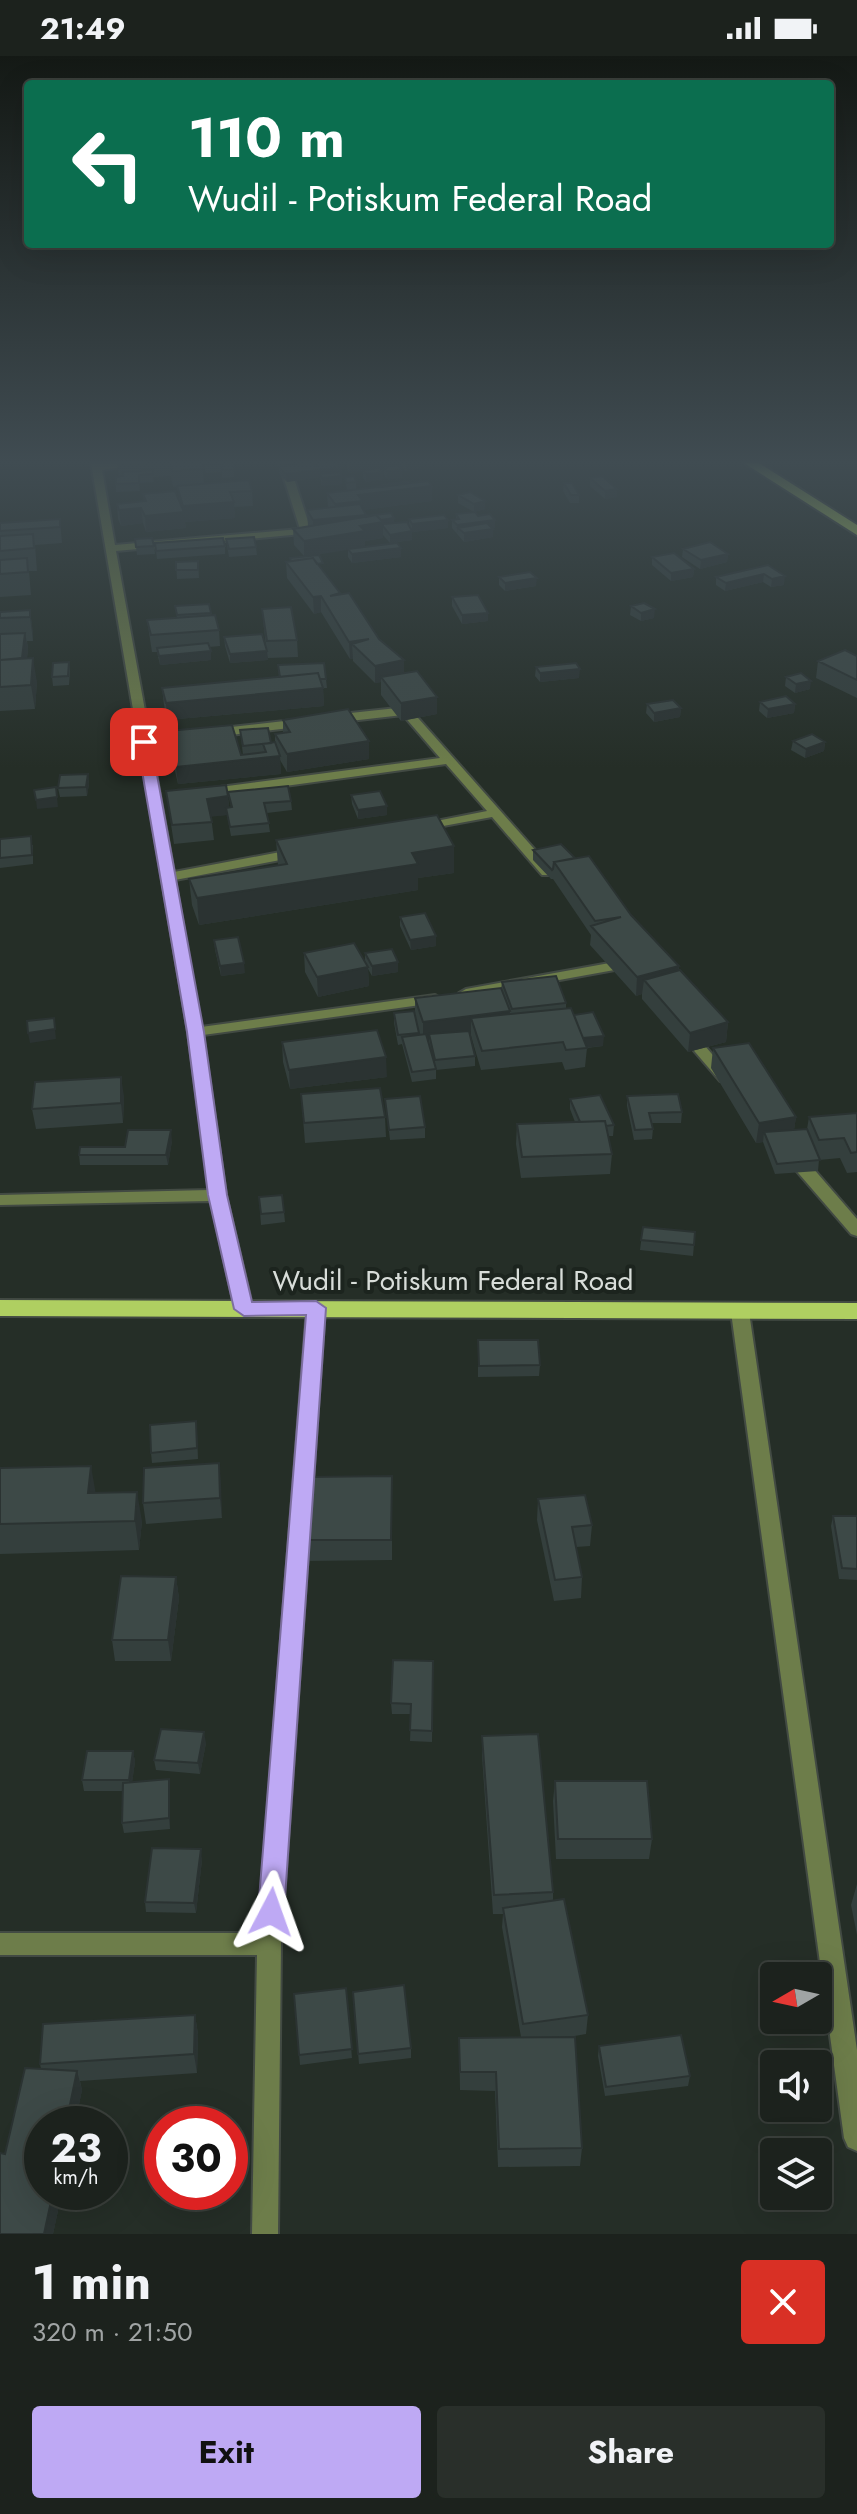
<!DOCTYPE html>
<meta charset="utf-8">
<style>
body{margin:0;font-family:Jost,sans-serif;background:#292f2a;color:#f1f3f6;height:100vh;display:flex;flex-direction:column;font-size:30px;white-space:nowrap}
*{box-sizing:border-box;margin:0}
p{font-size:26px;color:#a0a4a4}
.icon{flex:none;width:44px;height:44px;fill:none;stroke:currentColor;stroke-width:2;stroke-linecap:round;stroke-linejoin:round}
.map{position:relative;height:2178px;overflow:hidden}
.panel{display:flex;flex-direction:column;background:#1c221d;flex:1}
.panel>*{flex:none}
.guide{position:absolute;left:24px;top:24px;width:810px;height:168px;border-radius:8px;box-shadow:0 8px 32px #0002,0 0 0 2px #3a3f3b;background:#0b6e4f;color:#fff;overflow:hidden}
.needle{width:52px;rotate:261deg}
.tools{position:absolute;left:760px;top:1906px;display:grid;gap:16px}
.tools a{display:grid;place-items:center;width:72px;height:72px;border-radius:8px;background:#1c221d;box-shadow:0 8px 32px #0002,0 0 0 2px #3a3f3b;font-size:40px}
.speed{position:absolute;left:24px;top:2050px;display:flex;gap:16px;font-size:40px;font-weight:700;text-align:center}
.speed>*{display:grid;place-content:center;width:104px;height:104px;border-radius:50%;background:#1c221d;box-shadow:0 8px 32px #0002,0 0 0 2px #3a3f3b;line-height:1}
.speed small{font-size:20px;font-weight:400}
.speed .limit{border:12px solid #d22;background:#fff;color:#111}
.pin{position:absolute;display:grid;place-items:center;width:68px;height:68px;color:#fff;margin:-34px;border-radius:16px;box-shadow:0 4px 12px #0006}
.me{position:absolute;width:88px;margin:-44px;rotate:4deg;stroke-linejoin:round;filter:drop-shadow(0 0 6px #0008)}
.turn{display:flex;align-items:center;gap:28px;height:168px;padding:0 32px;font-size:36px}
.turn .icon{width:104px;height:104px;stroke-width:2.5}
.turn b{display:block;font-size:56px;line-height:68px}
.round{display:grid;place-items:center;flex:none;width:84px;height:84px;border-radius:8px;background:#292f2a}
.overview{display:flex;align-items:center;justify-content:space-between;height:136px;padding:0 32px}
h1{font-size:48px;font-weight:700;line-height:60px}
.primary-button{display:flex;gap:16px;margin-top:auto;padding:16px 32px}
.primary-button a{flex:1;height:92px;border-radius:8px;background:#bea9f4;color:#111;font-size:32px;font-weight:700;line-height:92px;text-align:center}
.primary-button a+a{background:#292f2a;color:#f1f3f6}
.status{display:flex;justify-content:space-between;align-items:center;height:56px;padding:0 40px;background:#1c221d;direction:ltr}
.status svg{height:22px;fill:currentColor}
.map>svg:first-child{display:block}
</style>
<div class="status"><b>21:49</b><svg viewBox="0 0 49 12"><path d="M0 12V9h3v3zM5 12V6h3v6zM10 12V3h3v9zM15 12V0h3v12zM26 1h20v11H26zM47 4h2v5h-2z"/></svg></div>
<div class="map">
<svg width="857" height="2178" viewBox="0 0 857 2178">
<rect width="100%" height="100%" fill="#252e27"/>
<g fill="none" stroke-linecap="round" stroke-linejoin="round">
<defs>
<path id="minor" d="M91,407H144L102,414L115,489L300,473L279,407H289L316,490L307,492L302,478L116,495L150,682L190,676L196,680L190,684L151,689L174,816L296,793L303,797L296,801L175,824L201,971L435,939L442,943L435,947L203,979L226,1139L253,1253L250,1257H238L235,1253L211,1145L0,1149V1139L209,1134L188,976Z
M399,644L403,645L552,813V819H542L492,761L416,775V769L487,755L446,708L205,741L199,737L205,733L440,702L403,659L332,667L326,663L332,659L397,652L393,647Z
M302,663L308,667L306,670L213,681L207,677L213,673Z
M626,904L633,908L631,911L466,941L459,937L466,933Z
M688,975L693,976L730,1019L733,1022L730,1025H720L683,982L681,979Z
M793,1095L799,1096L857,1163V1180L851,1178L787,1104L785,1100Z
M316,1246L322,1248L325,1252L281,1888L278,2178H252L257,1899H0V1877H258L307,1252L310,1248Z
M740,1250L746,1252L749,1256L857,1994V2095L848,2091L844,2082L731,1256L734,1252Z"/>
<path id="primary" d="M0,1244L857,1247V1263L0,1260Z"/>
<path id="trunk" d="M744,407H759L857,469V479Z"/>
</defs>
<use href="#minor" stroke="#424a43" stroke-width="4"/>
<use href="#primary" stroke="#424a43" stroke-width="4"/>
<use href="#trunk" stroke="#424a43" stroke-width="4"/>
<use href="#minor" fill="#6d7d4a" fill-rule="evenodd"/>
<use href="#primary" fill="#afcf61" fill-rule="evenodd"/>
<use href="#trunk" fill="#bcdf65" fill-rule="evenodd"/>
</g>
<path fill="#343f3d" d="M117,407H202L204,428L252,435L253,450L234,451L235,462L185,466L186,472L146,476L143,467L121,470L118,463L117,448L144,445L143,438L179,443L178,430L173,431L171,420L153,421L154,426L139,427L140,435L116,436V428L119,421Z
M203,407H234V421L222,422V416L206,417Z
M277,407H338L342,419V428L322,430L320,421L287,426L279,418V412L277,410Z
M347,407H390V410L402,422L387,423L384,419V413L381,414L383,423L366,426L363,422V415L349,417L347,413Z
M398,407H420V412L406,415Z
M345,421L356,426V434L382,431V429L411,427L432,430V445L363,454L366,460L394,462V467L409,469V463L448,464V472L412,476V475V484L390,487L383,479V482L365,485V491L401,501L352,507L348,501V493L311,499L340,539L379,583L404,604V617L437,641V658L401,665L381,639V626L375,627L353,605V603H350L321,556L314,558L287,522L286,506L290,505V502L304,500L294,489L293,473L308,470L307,454L328,452L327,437L347,434Z
M590,422L617,433V441L605,443L590,430Z
M564,427L579,439V447H570L563,435Z
M458,439L485,445V453L474,456L458,447Z
M456,458L478,460L495,472H493V481L464,486L452,472V464L456,463Z
M60,463L62,487L35,489L37,515H29L31,539L0,541V467Z
M135,483L154,490L155,498L137,499Z
M226,483L256,491L257,499L229,501Z
M155,487L225,490V498L157,503Z
M683,493L728,498L727,506L700,513L682,501Z
M652,501L694,513L693,521L671,525L652,509Z
M198,505L199,522L177,523L176,506Z
M768,509L784,529L771,531L763,526L725,535L716,529V521Z
M499,521L536,530L505,535L499,529Z
M452,541L488,557V565L462,568L452,550Z
M209,548L211,559L219,574L220,590L209,591L211,604L160,609L157,596H152L147,564L177,562L175,550Z
M631,550L654,562L641,565L630,559Z
M262,553L297,584L298,601L268,602L267,600L268,604L230,607L225,590L224,581L266,592Z
M30,554L33,578V585H27L28,593L27,602L37,626L35,653L0,655V556Z
M857,600V642L816,622L818,605Z
M69,606L70,615L69,629L53,630L52,621Z
M278,609L326,623L327,632H323L324,650L167,664L164,649L162,632L279,621Z
M536,611L579,622L540,626L535,620Z
M786,621L810,633L795,637L785,630Z
M760,646L795,648L794,657L767,662L759,655Z
M647,648L681,652L680,661L654,666L646,657Z
M283,664L369,685V703L287,716L280,704L281,718L178,728L170,693L168,675L243,699L240,674L271,687L275,686V678L283,677Z
M793,685L825,686L824,695L805,702L791,694Z
M88,718L89,728L87,740L60,741L58,732Z
M166,735L228,740L229,751H231L228,736L291,745L292,754L267,757L270,776L231,780L227,759L211,760L214,784L174,788Z
M351,739L387,750V759L358,763L352,748Z
M0,783L33,789V808L0,812Z
M276,784L454,790V817L418,822V834L199,869L192,849L189,823L278,809Z
M561,788L679,910V915L728,966L726,986L688,996L642,943V938L636,940L590,889L591,879L553,823H551L533,804V794Z
M400,861L436,890L411,894L400,870Z
M214,884L245,917L221,920L215,894Z
M304,897L365,907V897L398,916L372,920L368,913L369,930L318,941L305,916Z
M502,926L566,947V952L574,959L603,990L587,992L585,1011L565,1014L562,1006L481,1014L471,980H470L475,1000V1010L436,1014V1023L412,1026L402,988L398,989L394,967V957L415,959V942L501,934Z
M282,986L387,1021L290,1033L283,1006Z
M713,992L796,1061L794,1074L807,1073L809,1061L857,1057V1116L847,1117L840,1102L819,1104L818,1115L775,1118L763,1086L756,1087L711,1012Z
M301,1038L385,1061L386,1081L305,1087Z
M124,1040L123,1067L36,1073L32,1053Z
M627,1040L682,1056L681,1067H652L653,1073L652,1083L634,1084L627,1050Z
M385,1043L425,1071V1082L390,1084Z
M570,1043L614,1069L613,1080H608L612,1098L610,1118L521,1122L516,1088L517,1068L575,1066L570,1053Z
M172,1085L168,1109H80L79,1099Z
M259,1141L284,1156L285,1166L261,1169Z
M643,1171L695,1176L693,1200L640,1194Z
M478,1284L540,1309L539,1320L478,1321Z
M197,1376L198,1403L152,1407L151,1397Z
M219,1407L222,1462L146,1468L143,1447Z
M0,1412L95,1437L142,1465L139,1494L0,1498Z
M392,1420V1504L303,1505L302,1484Z
M538,1443L592,1469L590,1490L576,1491L582,1521L581,1542L554,1545L537,1464Z
M833,1460H857V1524L839,1523L831,1470Z
M176,1521L179,1542L171,1605H115L112,1584Z
M433,1605L432,1686L410,1685L411,1658H392L391,1647Z
M482,1680L553,1836V1845L588,1959L586,1978L569,1981L582,2092L580,2110L498,2111L495,2035L460,2034L459,1982L521,1981L502,1871L503,1858H493L482,1700Z
M206,1687L200,1718L156,1714L154,1704Z
M133,1695L135,1706L132,1726L170,1733V1773L124,1777L122,1767L123,1735H84L82,1724Z
M555,1725L652,1783L649,1803H556L553,1745Z
M202,1804L196,1857L146,1856L145,1846Z
M857,1828V1879L851,1849Z
M346,1932L352,2002L300,2009L294,1938Z
M353,1936L411,1992V2002L359,2008Z
M195,1959L198,1978L197,2017L80,2025L82,2034L75,2068H42L62,2136L53,2178H0L5,2098L41,2013L40,2008Z
M599,1990L690,2020L688,2030L605,2040L598,2000Z"/>
<path fill="#2b3332" d="M365,407H390V413L384,411V413L349,417V409Z
M406,407H420V412L406,415Z
M341,411L342,419L322,421L320,418V421L287,426L286,418Z
M402,414V422L387,423V415Z
M383,416V423L366,426V418Z
M342,420V428L322,430V422Z
M432,430V445L363,454L369,465L394,462V470H383V482L365,485V491L304,501V485L313,480V464L335,462V448L358,439Z
M617,433V441L605,443V435Z
M485,445V453L474,456V448Z
M234,446L235,462L185,466L186,472L146,476L145,460L184,456L183,450Z
M141,452L143,467L121,470L119,454Z
M448,464V472L412,476V468Z
M495,464V472L463,477L458,472L457,477V469Z
M493,473V481L464,486V477Z
M412,475V484L390,487V479Z
M401,492V501L352,507V498Z
M728,498L727,506L700,513L701,504Z
M694,513L693,521L671,525V517Z
M764,518L763,526L725,535L726,527Z
M785,520L784,529L771,531L772,523Z
M537,522L536,530L505,535V527Z
M321,540V556L314,558L313,541Z
M655,553L654,562L641,565V557Z
M30,554L33,578V585L30,561Z
M488,557V565L462,568V559Z
M25,577L28,593L24,626L22,609Z
M369,583L352,588L353,603H350L349,586Z
M211,595V604L160,609L159,600Z
M267,595L268,604L230,607V598Z
M33,602L37,626L35,653L31,629Z
M404,604V621H381V626L375,627V610Z
M580,613L579,622L540,626V617Z
M811,625L810,633L795,637L796,628Z
M323,632L324,650L167,664L166,647Z
M437,641V658L401,665V647Z
M795,648L794,657L767,662L768,653Z
M681,652L680,661L654,666V657Z
M369,685V703L287,716V698Z
M825,686L824,695L805,702L806,693Z
M280,700L281,718L178,728L176,711Z
M88,718L89,728L87,740L86,731Z
M228,740L230,759L226,752L227,759L209,761L207,743Z
M57,741L58,751L37,753L36,744Z
M387,750V759L358,763V754Z
M454,790V817L418,822V834L199,869L197,842L412,797Z
M436,880V890L411,894L410,884Z
M398,906V916L372,920V910Z
M244,907L245,917L221,920L220,910Z
M679,910L677,929L644,924L642,938L636,940L637,921Z
M368,911L369,930L318,941L317,921Z
M510,955L509,975L471,962V980L431,985L429,978V985L423,986V966Z
M728,966L726,986L688,996L690,977Z
M55,973L56,983L30,987L28,977Z
M604,980L603,990L582,992V982Z
M386,1001L387,1021L290,1033L289,1014Z
M121,1021L124,1040L123,1067L121,1047Z
M796,1061L793,1081L764,1076L763,1086L756,1087L759,1067Z
M171,1074L172,1085L168,1109L166,1099Z
M219,1407L221,1428L222,1462L220,1442Z
M91,1410L96,1439L93,1466L88,1437Z
M137,1436L142,1465L139,1494L135,1465Z
M176,1521L179,1542L171,1605L168,1584Z
M204,1676L206,1687L200,1718L198,1707Z
M133,1695L135,1706L131,1735L129,1724Z
M169,1723L170,1733V1773L169,1762Z
M201,1793L202,1804L196,1857L194,1847Z
M195,1959L198,1978L197,2017L194,1998Z
M77,2015L82,2034L75,2068H66Z
M53,2136H62L53,2178H44Z"/>
<path fill="#3d4947" stroke="#2b3332" stroke-width="2" d="M170,407H202L203,413L172,415Z
M205,407H234V414H222V408L205,409Z
M301,407H314L318,411L316,407H338L341,411L286,418L279,411Z
M399,409L402,414L387,415L384,411Z
M380,412L383,416L366,418L363,414Z
M153,414V418L139,419V427L116,428V421L123,420L122,416Z
M339,416L342,420L322,422L320,418Z
M354,420L356,426L346,427L345,421Z
M602,420L617,433L605,435L590,422Z
M249,424L252,435L230,436L234,446L183,450L177,430Z
M409,425L411,427L383,431L382,429Z
M428,425L432,430L358,439L363,445L335,448L327,437Z
M564,427H572L579,439H571Z
M175,435L184,456L145,460L141,452L119,454L117,448L146,445L143,438Z
M470,436L485,445L474,448L458,439Z
M360,448L366,459L313,464L307,454Z
M475,456L478,460L490,458L495,464L457,469L452,464L459,463L456,458Z
M391,457L394,462L381,464L376,459L366,461V460Z
M376,459L383,466L360,470L365,475L304,485L293,473Z
M444,459L448,464L412,468L409,463Z
M60,463V471L0,475V467Z
M407,466L412,475L390,479L383,470V468Z
M487,467L493,473L464,477L458,472Z
M33,478L34,492L0,495V480Z
M254,481L256,491L229,493L226,483Z
M152,482L154,490L136,491L135,483Z
M223,482L225,490L156,495L155,487Z
M710,486L728,498L701,504L683,493Z
M397,487L401,492L352,498L348,493Z
M674,497L694,513L671,517L652,501Z
M319,499L323,507L317,508L313,502L291,505L290,502Z
M27,502L28,516L0,518V504Z
M313,502L340,537L330,540L349,537L379,583L404,604L375,610L352,588L369,583L349,586L321,540L313,541L286,506Z
M198,505V514H176V506Z
M768,509L785,520L772,523L764,518L726,527L716,521Z
M530,516L537,522L505,527L499,521Z
M478,539L488,557L462,559L452,541Z
M644,547L655,553L641,557L631,550Z
M209,548L211,557L177,559L175,550Z
M291,551L297,584L267,585L262,553Z
M30,554V561L0,562V556Z
M215,559L219,574L151,579L147,564Z
M25,577L22,602L0,604V578Z
M262,578L267,595L230,598L224,581Z
M208,587L211,595L159,600L157,592Z
M845,594L857,600V624L818,605Z
M33,602L31,629L0,631V604Z
M69,606L68,620L52,621L53,607Z
M324,607L326,623H320L318,617L280,621L278,609Z
M576,607L580,613L540,617L536,611Z
M417,615L437,641L401,647L381,621Z
M318,617L323,632L166,647L162,632Z
M801,617L811,625L796,628L786,621Z
M786,640L795,648L768,653L760,646Z
M673,644L681,652L654,657L647,648Z
M348,653L369,685L287,698L275,678L290,676L283,664Z
M232,669L241,699L266,696L263,688L275,686L280,700L176,711L168,675Z
M268,672L271,687L243,690L240,674Z
M812,678L825,686L806,693L793,685Z
M88,718L86,731L58,732L60,719Z
M226,729L228,740L207,743L212,766L172,769L166,735Z
M288,730L291,745L264,747L269,767L230,771L226,752L232,751L228,736Z
M56,731L57,741L36,744L34,734Z
M380,735L387,750L358,754L351,739Z
M437,759L454,790L412,797L418,808L197,842L189,823L287,808L276,784Z
M31,780L32,799L0,802V783Z
M561,788L575,802L554,806L553,813L552,814L533,794Z
M589,800L631,859L679,910L637,921L591,870L621,861L595,865L554,806Z
M425,857L436,880L410,884L400,861Z
M238,881L244,907L220,910L214,884Z
M354,887L368,911L317,921L304,897Z
M392,893L398,906L372,910L365,897Z
M680,914L728,966L690,977L644,924Z
M556,920L566,947L512,953L502,926Z
M501,932L510,955L423,966L415,942Z
M571,952L587,992L566,994L563,986L482,995L471,962Z
M414,955L419,977L398,979L394,957Z
M593,956L604,980L583,982L574,959Z
M54,962L55,973L28,977L27,965Z
M377,974L386,1001L289,1014L282,986Z
M469,975L475,1000L435,1004L429,978Z
M426,978L436,1013L412,1016L402,981Z
M749,987L796,1061L759,1067L713,992Z
M121,1021V1047L32,1053L35,1026Z
M380,1032L385,1061L304,1067L301,1038Z
M678,1038L682,1056L649,1057L653,1073L635,1074L627,1040Z
M600,1039L614,1069L606,1070L605,1065L580,1066L570,1043Z
M420,1040L425,1071L389,1074L385,1043Z
M857,1057V1096L851,1097L844,1082L819,1084L809,1061Z
M605,1065L612,1098L522,1101L517,1068Z
M807,1073L820,1104L777,1108L764,1076Z
M128,1074H171L166,1099H79L80,1091H125Z
M282,1139L284,1156L261,1158L259,1141Z
M643,1171L695,1176L694,1189L641,1184Z
M478,1284H538L540,1309L479,1310Z
M196,1365L197,1392L151,1397L150,1369Z
M219,1407L220,1442L143,1447L144,1412Z
M91,1410L88,1437L137,1436L135,1465L0,1468V1412Z
M392,1420L391,1484H302L306,1421Z
M585,1439L592,1469L572,1471L582,1521L555,1524L538,1443Z
M833,1460H857V1513L842,1512Z
M121,1520L176,1521L168,1584H112Z
M393,1604L433,1605L432,1675L410,1674L411,1648L391,1647Z
M161,1673L204,1676L198,1707L154,1704Z
M538,1678L553,1836L494,1839L482,1680Z
M87,1695H133L129,1724H82Z
M169,1723V1762L122,1767L123,1727Z
M555,1725H647L652,1783H558Z
M152,1792L201,1793L194,1847L145,1846Z
M564,1843L588,1959L523,1968L503,1852Z
M404,1929L411,1992L358,1998L353,1936Z
M346,1932L352,1993L299,1999L294,1938Z
M195,1959L194,1998L40,2008L43,1968Z
M681,1979L690,2020L606,2031L599,1990Z
M575,1981L582,2092L499,2093L496,2016H460L459,1982Z
M25,2012L77,2015L66,2068H42V2136H53L44,2178H0V2097L5,2098Z"/>
<linearGradient id="sky" x2="0" y2="1"><stop stop-color="#141915"/><stop offset="0.57" stop-color="#404c52"/><stop offset="1" stop-color="#404c52" stop-opacity="0"/></linearGradient>
<rect width="857" height="712" fill="url(#sky)"/>
<path fill="#bea9f4" stroke="#7c6e9f" stroke-width="2" d="M144,681L151,686L204,976L227,1139L252,1246L316,1245L326,1252L284,1856L280,1865L271,1869L262,1865L258,1856L306,1259L244,1260L234,1253L208,1139L187,976L137,686Z"/>
<g text-anchor="middle" dominant-baseline="central" stroke-width="8" stroke-linejoin="round" paint-order="stroke">
<g font-size="28" fill="#d8ddd9" stroke="#1c241e">
<text x="453" y="1224">Wudil - Potiskum Federal Road</text>
</g>
</g>
</svg>
<div class="tools">
<a><svg class="needle" viewBox="-14 -14 28 28"><path d="M0-13l5 13h-10z" fill="#e53935"/><path d="M0 13l5-13h-10z" fill="#a0a4a4"/></svg></a>
<a><svg class="icon" aria-label="sound" viewBox="0 0 24 24"><path d="M4 9h4l5-4v14l-5-4H4zM17 9q2 3 0 6"/></svg></a>
<a><svg class="icon" aria-label="layers" viewBox="0 0 24 24"><path d="M12 4l9 5-9 5-9-5zM3 14l9 5 9-5"/></svg></a>
</div>
<div class="speed"><div>23<small>km/h</small></div><div class="limit">30</div></div>
<div class="pin" style="left:144px;top:686px;background:#d93025"><svg class="icon" aria-label="arrive" viewBox="0 0 24 24"><path d="M6 21V4h12l-3 4 3 4H6"/></svg></div>
<svg class="me" style="left:271px;top:1856px" viewBox="-20 -20 40 40"><path d="M0-17L14 15 0 8-14 15z" fill="#bea9f4" stroke="#fff" stroke-width="4"/></svg>
<div class="guide">
<div class="turn"><svg class="icon" aria-label="left" viewBox="0 0 24 24"><path d="M17 20v-9H6M10 6l-5 5 5 5"/></svg><div><b>110 m</b>Wudil - Potiskum Federal Road</div></div>
</div>
</div>
<section class="panel">
<div class="overview"><div><h1>1 min</h1><p>320 m · 21:50</p></div><a class="round" style="background:#d93025;color:#fff"><svg class="icon" aria-label="close" viewBox="0 0 24 24"><path d="M6 6l12 12M18 6L6 18"/></svg></a></div>
<div class="primary-button"><a>Exit</a><a>Share</a></div>
</section>
